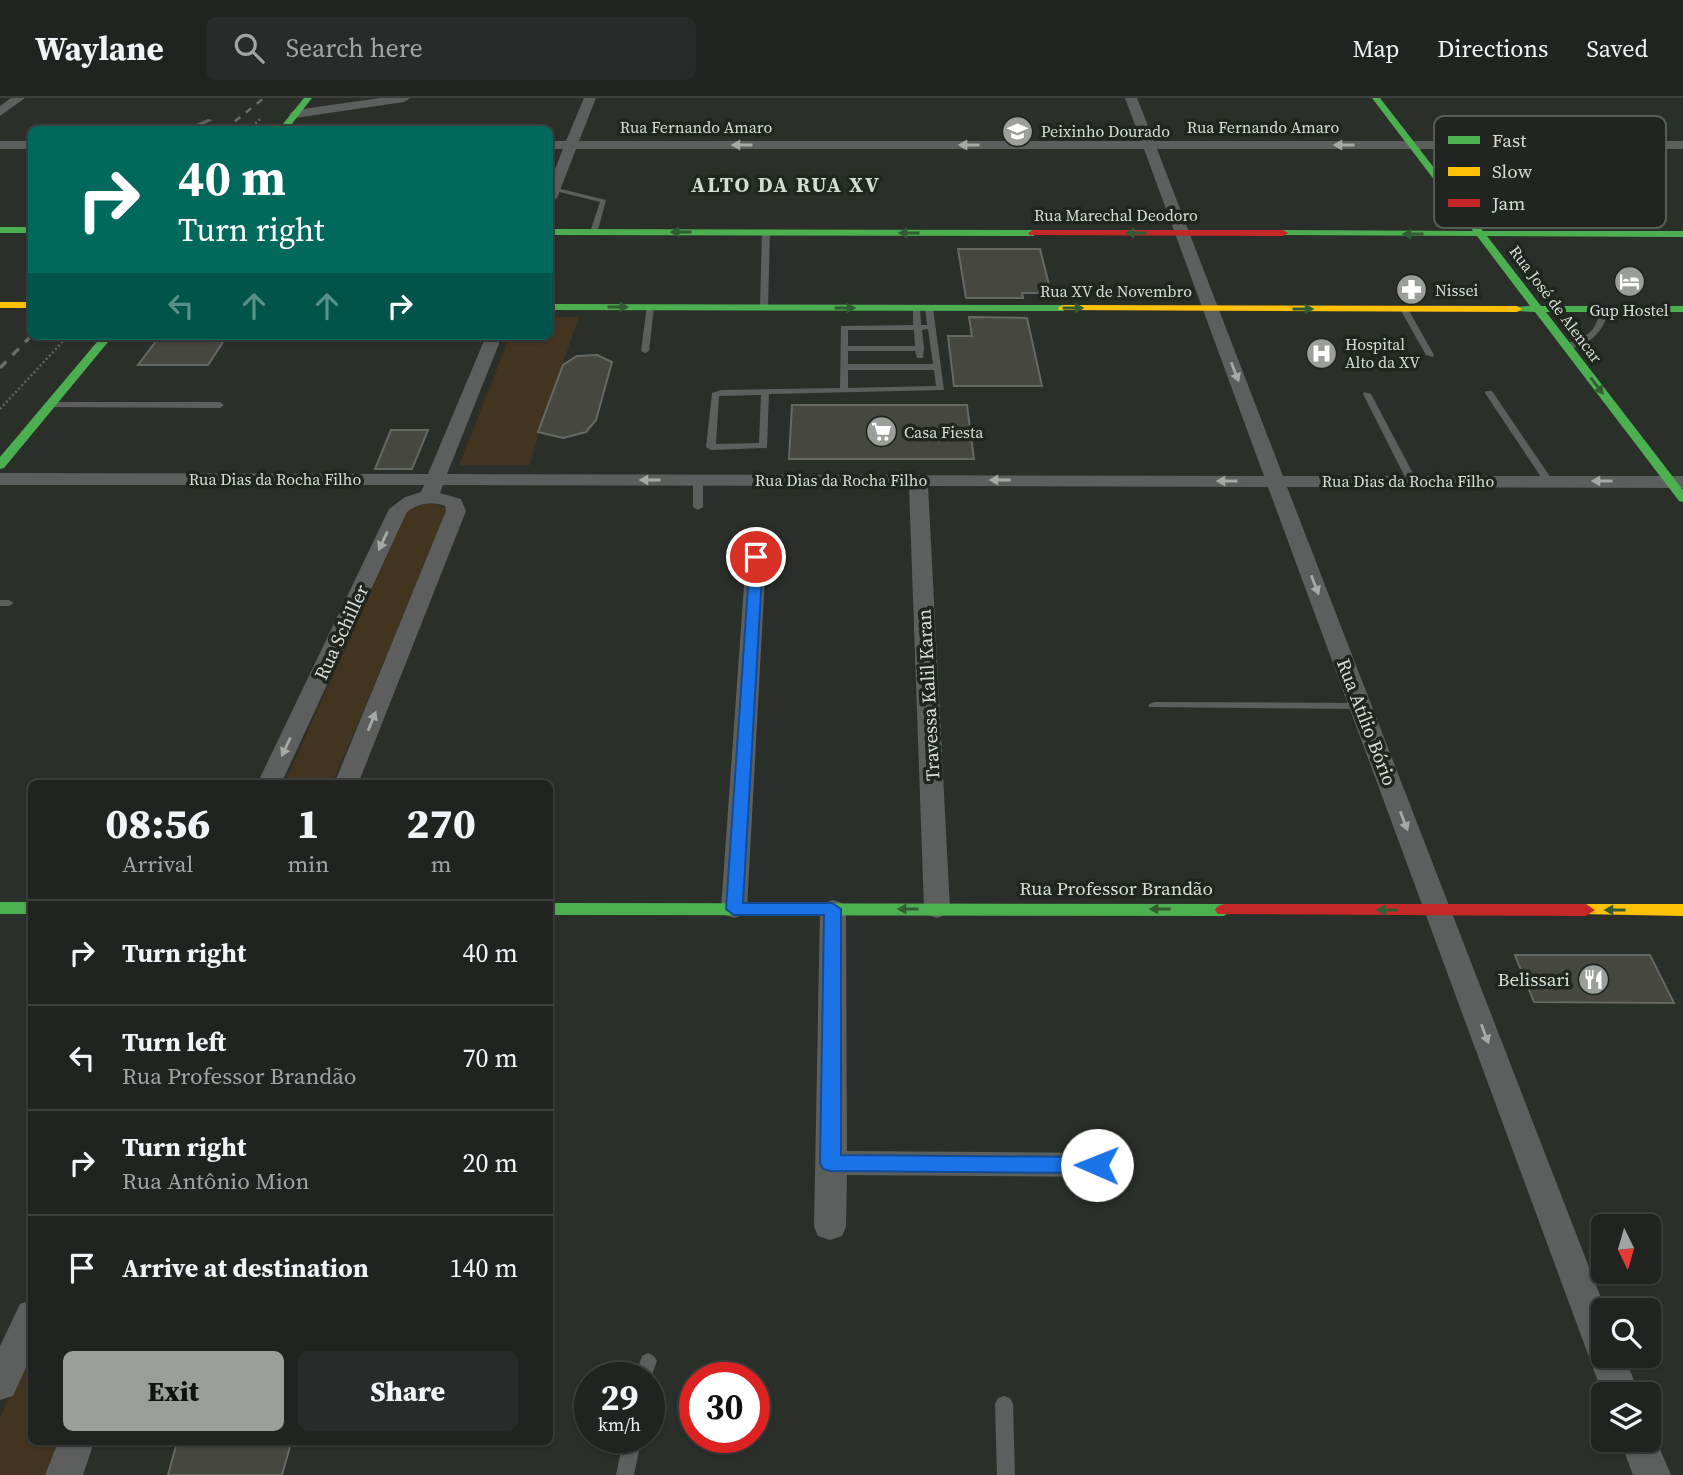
<!DOCTYPE html>
<meta charset="utf-8">
<style>
body{margin:0;font-family:"Source Serif 4",serif;background:#282b29;color:#f1f3f6;height:100vh;display:flex;flex-direction:column;font-size:26px;white-space:nowrap}
*{box-sizing:border-box;margin:0}
p{font-size:23px;color:#a2a4a5}
.icon{flex:none;width:38px;height:38px;fill:none;stroke:currentColor;stroke-width:2;stroke-linecap:round;stroke-linejoin:round}
.map{position:relative;flex:1;overflow:hidden}
.details{position:absolute;left:28px;top:682px;width:525px;height:665px;display:flex;flex-direction:column;background:#202320;border-radius:10px;box-shadow:0 2px 5px #0004,0 0 0 2px #3d403e}
.details>*{flex:none}
.hud{position:absolute;left:28px;top:28px;width:525px;height:214px;border-radius:10px;box-shadow:0 2px 5px #0004,0 0 0 2px #3d403e;background:#00695c;color:#fff;overflow:hidden}
.needle{width:46px;rotate:175deg}
.fabs{position:absolute;left:1591px;top:1116px;display:grid;gap:14px}
.fabs a{display:grid;place-items:center;width:70px;height:70px;border-radius:10px;background:#202320;box-shadow:0 2px 5px #0004,0 0 0 2px #3d403e;font-size:35px}
.speed{position:absolute;left:574px;top:1264px;display:flex;gap:14px;font-size:35px;font-weight:700;text-align:center}
.speed>*{display:grid;place-content:center;width:91px;height:91px;border-radius:50%;background:#202320;box-shadow:0 2px 5px #0004,0 0 0 2px #3d403e;line-height:1}
.speed small{font-size:18px;font-weight:400}
.speed .limit{border:10px solid #d22;background:#fff;color:#111}
.pin{position:absolute;display:grid;place-items:center;width:60px;height:60px;color:#fff;margin:-30px;border:4px solid #fff;border-radius:50%;box-shadow:0 2px 7px #0007}
.me{position:absolute;width:77px;margin:-38px;rotate:271deg;stroke-linejoin:round;filter:drop-shadow(0 0 5px #0008)}
.turn{display:flex;align-items:center;gap:24px;height:147px;padding:0 35px;font-size:32px}
.turn .icon{width:91px;height:91px;stroke-width:2.5}
.turn b{display:block;font-size:49px;line-height:60px}
.lanes{display:flex;align-items:center;height:66px;padding:0 35px;background:#0003;justify-content:center;gap:35px;direction:ltr}
.lanes .off{opacity:.35}
.eta{display:flex;justify-content:space-evenly;align-items:center;height:119px;text-align:center}
.eta b{font-size:42px;font-weight:800;line-height:49px}
.cta{display:flex;gap:14px;margin-top:auto;padding:14px 35px}
.cta a{flex:1;height:80px;border-radius:10px;background:#9b9f9a;color:#111;font-size:28px;font-weight:800;line-height:80px;text-align:center}
.cta a+a{background:#282b29;color:#f1f3f6}
ul{padding:0;list-style:none}
li{display:flex;align-items:center;gap:21px;height:105px;padding:0 35px;border-top:2px solid #3d403e}
li div{flex:1}
li b{display:block;font-size:26px}
li em{font-style:normal}
header{display:flex;align-items:center;gap:42px;box-sizing:border-box;height:98px;padding:0 35px;background:#202320;border-bottom:2px solid #3d403e}
header strong{font-size:33px}
nav{display:flex;gap:38px;margin-inline-start:auto;font-size:24px}
.search{width:490px;height:63px;background:#282b29;display:flex;align-items:center;gap:18px;box-sizing:border-box;padding:0 24px;border-radius:10px;color:#a2a4a5;font-size:26px}
.map>svg:first-child{display:block}
</style>
<header>
<strong>Waylane</strong>
<div class="search"><svg class="icon" aria-label="search" viewBox="0 0 24 24"><circle cx="10" cy="10" r="6"/><path d="M15 15l6 6"/></svg>Search here</div>
<nav><a>Map</a><a>Directions</a><a>Saved</a></nav>
</header>
<div class="map">
<svg width="1683" height="1377" viewBox="0 0 1683 1377">
<rect width="100%" height="100%" fill="#2b2f2a"/>
<path fill="#43341f" d="M550,219H579L540,330L530,367H459L510,238H550Z
M430,404L448,412L332,686H284L408,412Z
M31,1248L32,1344H58L45,1377H0V1320Z"/>
<path fill="#46473f" stroke="#666864" stroke-width="2" d="M958,151H1040L1051,195H1022L1023,200H966Z
M969,219L1027,220L1042,288H954L948,238H972Z
M160,238H227L208,267H138Z
M597,257L612,264L596,322L586,334L563,340L538,334L563,267L577,258Z
M792,307H967L974,361H789Z
M391,332H428L412,371H375Z
M1515,857H1650L1674,905L1534,904Z
M177,1344H187L291,1345L282,1377H168Z"/>
<g fill="none" stroke-linecap="round" stroke-linejoin="round">
<path stroke="#636564" stroke-width="2.5" stroke-dasharray="2 2.5" stroke-linecap="butt" d="M249,32L261,20
M0,311L68,238"/>
<path fill="#5c5f5d" fill-rule="evenodd" d="M208,21L213,22L192,32H182Z
M553,89L606,102L597,136L590,134L600,104L551,92L550,91Z
M766,132L770,134L768,210L764,212L760,210L762,134Z
M647,207L654,209L649,253L645,255L641,253Z
M913,208L920,210L921,227H927L925,210L929,208L933,210L944,292L769,296L767,350L711,352L706,349L712,295L721,292L840,290L841,228L913,227ZM928,231L933,266H848V253H915L917,260H923L924,250L922,232ZM848,232H914L915,248H848ZM848,272H934L936,288L848,290ZM761,297L759,345L716,346L719,298Z
M1401,209L1408,211L1434,257L1433,259L1426,257L1400,211Z
M1602,209L1609,211C1605,233 1587,251 1564,251V247C1591,235 1593,238 1602,209Z
M1486,293H1492L1553,383L1551,385H1545L1485,295Z
M1364,294L1371,296L1417,383L1415,385L1412,386L1407,383L1363,296Z
M50,304H220L224,307L220,310L47,309L46,307Z
M698,379L703,382V409L698,412L693,409V382Z
M0,502H9L14,505L9,508H0Z
M1154,604L1361,605L1367,608L1361,611L1150,609L1148,607Z
M648,1255L654,1258L657,1263L649,1285V1279H635L642,1258Z
M1004,1298L1010,1300L1013,1306L1015,1377H997L995,1306L998,1300Z
M624,1339H642L634,1377H616Z"/>
<path fill="#5c5f5d" fill-rule="evenodd" d="M11,0H25L0,18V8Z
M380,0H410L404,4L295,20L289,16L295,12Z
M584,0H596L579,43H1141L1125,0H1137L1154,43H1683V51H1157L1283,378H1683V390L1287,389L1606,1213H1603V1258H1625L1639,1297H1603L1268,389L928,388L950,811L946,817L937,820L928,817L924,811L909,388L443,387L440,395L461,401L466,413L358,686H334L446,413L445,408C431,403 419,405 407,414L281,686H257L389,411L405,399L421,394L424,387H0V375L428,376L486,238H502L447,376L1264,378L1144,51H576L557,100L550,104V84L563,51H550V43H566Z
M0,43H32V51H0Z
M756,453L763,455L766,459L747,811L743,817L734,820L725,817L721,811L746,459L749,455Z
M833,802L842,805L846,811L847,1053L1097,1055L1108,1058L1113,1067L1108,1076L1097,1079L847,1077L846,1129L842,1138L830,1142L818,1138L814,1129L820,811L824,805Z
M32,1202V1256L13,1298L0,1302V1248L20,1206Z
M1648,1330H1651L1671,1377H1633L1620,1342H1648Z
M58,1344H94L83,1377H45Z"/>
<path fill="#4caf50" fill-rule="evenodd" d="M304,0H312L287,32H278Z
M1372,0H1380L1483,133H1683V139L1487,138L1541,208H1683V214H1546L1683,392V404L1679,403L1535,214L1513,213V209L1530,208L1477,138L1280,137V133L1283,132L1473,133Z
M0,129H32V135H0Z
M550,131L1033,132L1038,135L1033,138L550,137Z
M550,206L1063,207L1068,210L1063,213L550,212Z
M102,238H113L4,370L0,371V359Z
M0,804H32V816H0Z
M550,805L1224,806L1233,812L1224,818L550,817Z"/>
<path fill="#ffc107" fill-rule="evenodd" d="M0,204H32V210H0Z
M1063,207L1517,208L1522,211L1517,214L1059,212L1058,210Z
M1586,806H1683V818L1580,816L1577,812L1580,808Z"/>
<path fill="#c62828" fill-rule="evenodd" d="M1033,132H1283L1288,135L1283,138L1030,137L1028,135Z
M1224,806H1586L1595,812L1586,818L1218,816L1215,812L1218,808Z"/>
<path stroke="#6a6c6b" stroke-width="2.5" stroke-dasharray="7 7" stroke-linecap="butt" d="M224,32L264,0"/>
<path stroke="#6a6c6b" stroke-width="3.5" stroke-dasharray="9 9" stroke-linecap="butt" d="M0,270L32,237"/>
</g>
<defs><path id="oneway-solid" d="M-6-.8H1V-3.2L6.5 0L1 3.2V.8H-6Z" transform="scale(1.75)"/></defs>
<g fill="#a6aaa6">
<use href="#oneway-solid" transform="translate(742 47) rotate(-180)"/>
<use href="#oneway-solid" transform="translate(969 47) rotate(-180)"/>
<use href="#oneway-solid" transform="translate(1344 47) rotate(-180)"/>
<use href="#oneway-solid" transform="translate(1235 274) rotate(69)"/>
<use href="#oneway-solid" transform="translate(650 382) rotate(-180)"/>
<use href="#oneway-solid" transform="translate(1000 382) rotate(-180)"/>
<use href="#oneway-solid" transform="translate(1227 383) rotate(-180)"/>
<use href="#oneway-solid" transform="translate(1602 383) rotate(-180)"/>
<use href="#oneway-solid" transform="translate(383 443) rotate(115)"/>
<use href="#oneway-solid" transform="translate(1315 487) rotate(69)"/>
<use href="#oneway-solid" transform="translate(372 623) rotate(-68)"/>
<use href="#oneway-solid" transform="translate(286 649) rotate(115)"/>
<use href="#oneway-solid" transform="translate(1404 723) rotate(69)"/>
<use href="#oneway-solid" transform="translate(1485 936) rotate(69)"/>
</g>
<g fill="#325d33">
<use href="#oneway-solid" transform="translate(681 134) rotate(-180)"/>
<use href="#oneway-solid" transform="translate(909 135) rotate(-180)"/>
<use href="#oneway-solid" transform="translate(1136 135) rotate(-180)"/>
<use href="#oneway-solid" transform="translate(1413 136) rotate(-180)"/>
<use href="#oneway-solid" transform="translate(618 209)"/>
<use href="#oneway-solid" transform="translate(845 210)"/>
<use href="#oneway-solid" transform="translate(1073 210)"/>
<use href="#oneway-solid" transform="translate(1303 211)"/>
<use href="#oneway-solid" transform="translate(1597 288) rotate(53)"/>
<use href="#oneway-solid" transform="translate(908 811) rotate(180)"/>
<use href="#oneway-solid" transform="translate(1160 811) rotate(-180)"/>
<use href="#oneway-solid" transform="translate(1387 812) rotate(-180)"/>
<use href="#oneway-solid" transform="translate(1615 812) rotate(-180)"/>
</g>
<path fill="#1a73e8" stroke="#114b97" stroke-width="2" d="M756,455L763,459L743,805H832L841,811V1057L1097,1059L1104,1062L1107,1067L1104,1073L1097,1075L831,1073L823,1071L820,1065L824,817H734L726,811L750,459Z"/>
<defs>
<symbol id="school-disc" viewBox="-11 -11 22 22"><circle r="9.5" fill="#9b9f9a" stroke="#20261f"/><path d="M0-5L7-2L0 1L-7-2ZM-4 1L0 2.5L4 1V4Q0 6-4 4Z" fill="#fff"/></symbol>
<symbol id="hotel-disc" viewBox="-11 -11 22 22"><circle r="9.5" fill="#9b9f9a" stroke="#20261f"/><path d="M-6-4.5h1.5V1H6V5H4.5V3h-9V5H-6ZM-4 0a1.8 1.8 0 1 1 3.6 0ZM.5 0V-2.5h3Q6-2.5 6 0Z" fill="#fff"/></symbol>
<symbol id="pharmacy-disc" viewBox="-11 -11 22 22"><circle r="9.5" fill="#9b9f9a" stroke="#20261f"/><path d="M-2-6h4v4h4v4h-4v4h-4v-4h-4v-4h4Z" fill="#fff"/></symbol>
<symbol id="hospital-disc" viewBox="-11 -11 22 22"><circle r="9.5" fill="#9b9f9a" stroke="#20261f"/><path d="M-5-5h3v3.5h4V-5h3V5h-3V1.5h-4V5h-3Z" fill="#fff"/></symbol>
<symbol id="supermarket-disc" viewBox="-11 -11 22 22"><circle r="9.5" fill="#9b9f9a" stroke="#20261f"/><path d="M-6-5.5h2.5l.6 2H6L4.5 2H-2.5L-4.4-4H-6ZM-1.5 3.2a1.3 1.3 0 1 0 .1 0ZM3 3.2a1.3 1.3 0 1 0 .1 0Z" fill="#fff"/></symbol>
<symbol id="restaurant-disc" viewBox="-11 -11 22 22"><circle r="9.5" fill="#9b9f9a" stroke="#20261f"/><path d="M-5-6h1v4h1v-4h1v4h1v-4h1v5L-1.5 .5V6h-2V.5L-5-1ZM5-6V6H3V1.5H1.5Q1.5-4 5-6Z" fill="#fff"/></symbol>
</defs>
<g fill-rule="evenodd">
<use href="#school-disc" x="1000" y="16" width="35" height="35"/>
<use href="#hotel-disc" x="1612" y="166" width="35" height="35"/>
<use href="#pharmacy-disc" x="1394" y="174" width="35" height="35"/>
<use href="#hospital-disc" x="1304" y="238" width="35" height="35"/>
<use href="#supermarket-disc" x="864" y="316" width="35" height="35"/>
<use href="#restaurant-disc" x="1576" y="864" width="35" height="35"/>
</g>
<g text-anchor="middle" dominant-baseline="central" stroke-width="7" stroke-linejoin="round" paint-order="stroke">
<g font-size="16" fill="#d8dcd7" stroke="#20261f">
<text x="696" y="29">Rua Fernando Amaro</text>
<text x="1263" y="29">Rua Fernando Amaro</text>
<text x="1116" y="117">Rua Marechal Deodoro</text>
<text x="1116" y="193">Rua XV de Novembro</text>
<text transform="translate(1556 206) rotate(53)">Rua José de Alencar</text>
<text x="275" y="381">Rua Dias da Rocha Filho</text>
<text x="841" y="382">Rua Dias da Rocha Filho</text>
<text x="1408" y="383">Rua Dias da Rocha Filho</text>
</g>
<g font-size="16" fill="#d8dcd7" stroke="#20261f" text-anchor="start">
<text x="1041" y="33">Peixinho Dourado</text>
<text x="1435" y="192">Nissei</text>
<text x="1629" y="212" text-anchor="middle">Gup Hostel</text>
<text x="1345" y="246">Hospital<tspan x="1345" dy="18">Alto da XV</tspan></text>
<text x="904" y="334">Casa Fiesta</text>
</g>
<g font-size="19" fill="#d8dcd7" stroke="#20261f">
<text transform="translate(341 534) rotate(-65)">Rua Schiller</text>
<text transform="translate(928 597) rotate(-93)">Travessa Kalil Karan</text>
<text transform="translate(1367 624) rotate(69)">Rua Atílio Bório</text>
<text x="1116" y="790">Rua Professor Brandão</text>
</g>
<g font-size="19" fill="#d8dcd7" stroke="#20261f" text-anchor="end">
<text x="1570" y="881">Belissari</text>
</g>
<g font-size="21" font-weight="bold" letter-spacing="2" fill="#d4dcd3" stroke="#20261f">
<text x="786" y="86">ALTO DA RUA XV</text>
</g>
</g>
<rect x="1434" y="18" width="232" height="112" rx="10" fill="#20261f" stroke="#575d56" stroke-width="2"/>
<rect x="1448" y="38" width="32" height="8" fill="#4caf50"/>
<rect x="1448" y="69" width="32" height="9" fill="#ffc107"/>
<rect x="1448" y="101" width="32" height="8" fill="#c62828"/>
<g font-size="19" fill="#d8dcd7">
<text x="1492" y="49">Fast</text>
<text x="1492" y="80">Slow</text>
<text x="1492" y="112">Jam</text>
</g>
</svg>
<div class="fabs">
<a><svg class="needle" viewBox="-14 -14 28 28"><path d="M0-13l5 13h-10z" fill="#e53935"/><path d="M0 13l5-13h-10z" fill="#a2a4a5"/></svg></a>
<a><svg class="icon" aria-label="search" viewBox="0 0 24 24"><circle cx="10" cy="10" r="6"/><path d="M15 15l6 6"/></svg></a>
<a><svg class="icon" aria-label="layers" viewBox="0 0 24 24"><path d="M12 4l9 5-9 5-9-5zM3 14l9 5 9-5"/></svg></a>
</div>
<div class="speed"><div>29<small>km/h</small></div><div class="limit">30</div></div>
<div class="pin" style="left:756px;top:459px;background:#d93025"><svg class="icon" aria-label="arrive" viewBox="0 0 24 24"><path d="M6 21V4h12l-3 4 3 4H6"/></svg></div>
<svg class="me" style="left:1097px;top:1067px" viewBox="-20 -20 40 40"><circle r="19" fill="#fff"/><path d="M0-13L10 11 0 6-10 11z" fill="#1a73e8"/></svg>
<div class="hud">
<div class="turn"><svg class="icon" aria-label="right" viewBox="0 0 24 24"><path d="M7 20v-9h11M14 6l5 5-5 5"/></svg><div><b>40 m</b>Turn right</div></div>
<div class="lanes"><svg class="icon off" aria-label="left" viewBox="0 0 24 24"><path d="M17 20v-9H6M10 6l-5 5 5 5"/></svg><svg class="icon off" aria-label="ahead" viewBox="0 0 24 24"><path d="M12 20V5M6 11l6-6 6 6"/></svg><svg class="icon off" aria-label="ahead" viewBox="0 0 24 24"><path d="M12 20V5M6 11l6-6 6 6"/></svg><svg class="icon" aria-label="right" viewBox="0 0 24 24"><path d="M7 20v-9h11M14 6l5 5-5 5"/></svg></div>
</div>
<section class="details">
<div class="eta">
<div><b>08:56</b><p>Arrival</p></div>
<div><b>1</b><p>min</p></div>
<div><b>270</b><p>m</p></div>
</div>
<ul>
<li><svg class="icon" aria-label="right" viewBox="0 0 24 24"><path d="M7 20v-9h11M14 6l5 5-5 5"/></svg><div><b>Turn right</b></div><em>40 m</em></li>
<li><svg class="icon" aria-label="left" viewBox="0 0 24 24"><path d="M17 20v-9H6M10 6l-5 5 5 5"/></svg><div><b>Turn left</b><p>Rua Professor Brandão</p></div><em>70 m</em></li>
<li><svg class="icon" aria-label="right" viewBox="0 0 24 24"><path d="M7 20v-9h11M14 6l5 5-5 5"/></svg><div><b>Turn right</b><p>Rua Antônio Mion</p></div><em>20 m</em></li>
<li><svg class="icon" aria-label="arrive" viewBox="0 0 24 24"><path d="M6 21V4h12l-3 4 3 4H6"/></svg><div><b>Arrive at destination</b></div><em>140 m</em></li>
</ul>
<div class="cta"><a>Exit</a><a>Share</a></div>
</section>
</div>
